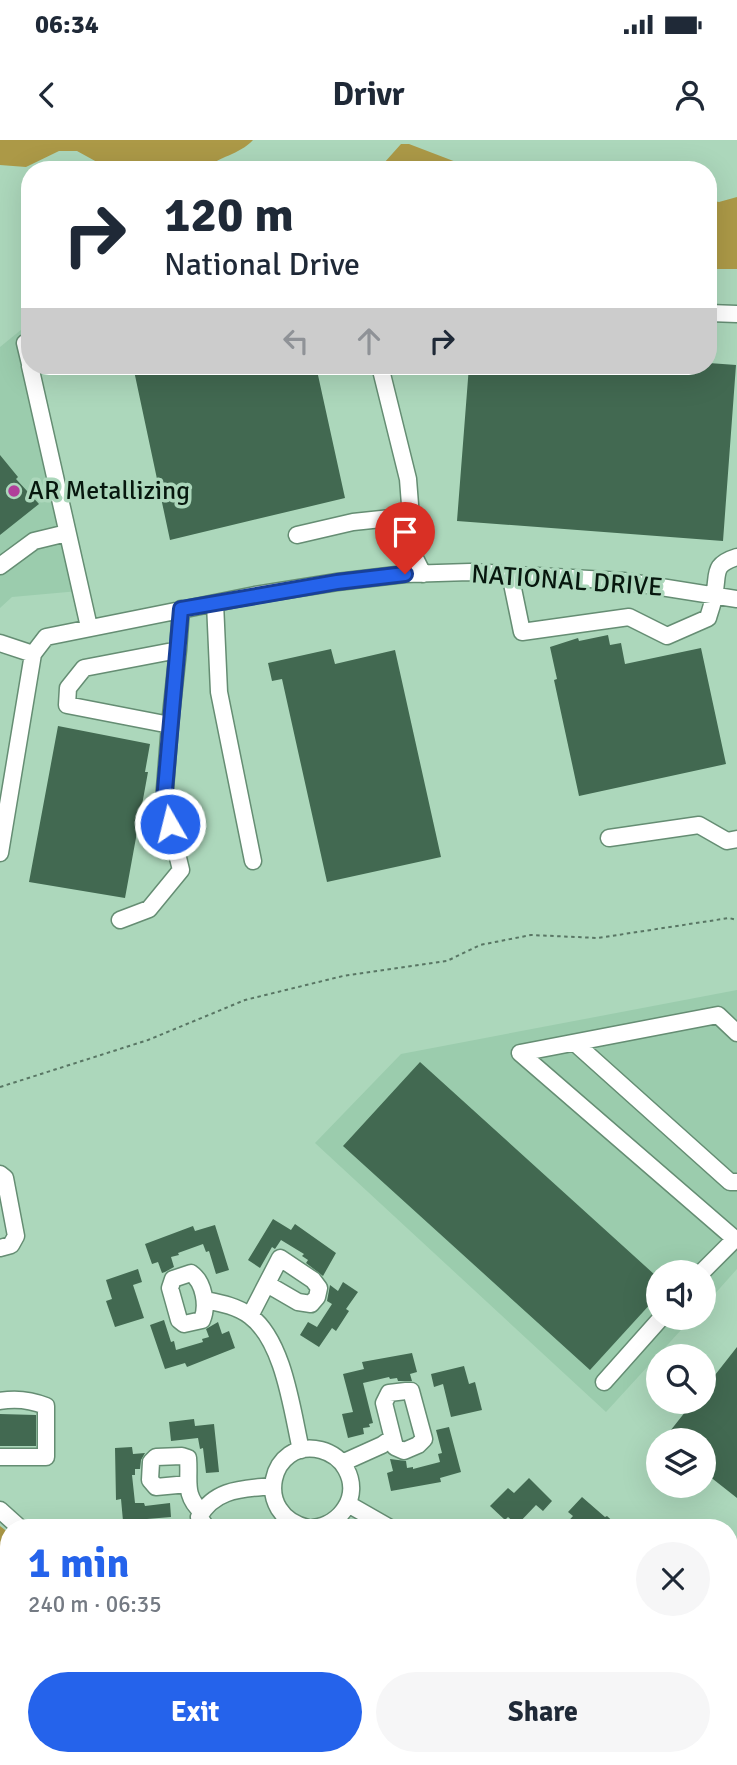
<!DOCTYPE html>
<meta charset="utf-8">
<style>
body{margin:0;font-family:Signika,sans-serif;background:#f6f6f7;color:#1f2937;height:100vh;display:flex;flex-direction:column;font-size:26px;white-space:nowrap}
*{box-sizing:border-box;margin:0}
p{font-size:23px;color:#747a83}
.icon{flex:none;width:38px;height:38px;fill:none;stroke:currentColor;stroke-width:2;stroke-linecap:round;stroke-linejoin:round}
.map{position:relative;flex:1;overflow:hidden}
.details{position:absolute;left:0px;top:1379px;width:738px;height:247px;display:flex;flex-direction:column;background:#fff;border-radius:28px 28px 0 0;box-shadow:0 7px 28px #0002}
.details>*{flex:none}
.hud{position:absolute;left:21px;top:21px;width:696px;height:214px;border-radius:28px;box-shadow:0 7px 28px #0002;background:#fff;color:#1f2937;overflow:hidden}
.buttons{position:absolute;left:646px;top:1120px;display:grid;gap:14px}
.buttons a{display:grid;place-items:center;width:70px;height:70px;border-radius:50%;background:#fff;box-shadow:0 7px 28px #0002;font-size:35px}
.pin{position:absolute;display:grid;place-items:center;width:60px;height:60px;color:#fff;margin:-72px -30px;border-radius:50% 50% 50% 0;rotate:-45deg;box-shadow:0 0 7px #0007}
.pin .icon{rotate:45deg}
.me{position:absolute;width:77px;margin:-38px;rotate:352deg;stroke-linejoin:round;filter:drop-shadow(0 0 5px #0008)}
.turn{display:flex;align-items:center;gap:24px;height:147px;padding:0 28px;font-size:32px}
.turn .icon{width:91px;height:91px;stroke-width:2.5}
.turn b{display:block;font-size:49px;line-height:60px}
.lanes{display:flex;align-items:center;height:66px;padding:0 28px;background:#0003;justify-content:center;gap:35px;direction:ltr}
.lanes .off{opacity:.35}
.round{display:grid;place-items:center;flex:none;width:74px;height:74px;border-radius:37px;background:#f6f6f7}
.headline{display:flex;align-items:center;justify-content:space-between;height:119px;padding:0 28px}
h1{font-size:42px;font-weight:700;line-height:52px;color:#2563eb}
.action{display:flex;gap:14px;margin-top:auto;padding:14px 28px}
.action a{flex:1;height:80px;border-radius:42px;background:#2563eb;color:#fff;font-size:28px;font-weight:700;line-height:80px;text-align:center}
.action a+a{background:#f6f6f7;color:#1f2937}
.status{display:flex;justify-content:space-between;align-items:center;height:49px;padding:0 35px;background:#fff;direction:ltr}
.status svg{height:19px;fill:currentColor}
header{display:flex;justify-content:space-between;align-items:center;height:91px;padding:0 28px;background:#fff;font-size:32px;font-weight:700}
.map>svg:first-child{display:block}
</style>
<div class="status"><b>06:34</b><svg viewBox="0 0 49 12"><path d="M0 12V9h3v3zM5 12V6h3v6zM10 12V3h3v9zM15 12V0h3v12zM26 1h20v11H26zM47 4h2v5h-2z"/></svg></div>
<header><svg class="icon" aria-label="back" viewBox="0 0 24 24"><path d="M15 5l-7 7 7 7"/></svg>Drivr<svg class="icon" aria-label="person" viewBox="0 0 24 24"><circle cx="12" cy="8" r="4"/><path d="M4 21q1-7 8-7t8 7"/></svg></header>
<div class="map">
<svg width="737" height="1625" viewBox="0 0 737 1625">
<rect width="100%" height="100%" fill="#acd7bb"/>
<path fill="#9bccad" d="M27,185L30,195V226H37L90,450L12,457L0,468V207Z
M737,850V1129L704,1166V1132H658V1178H692L606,1272L315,1003L401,914Z"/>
<path fill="#ac9947" d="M0,0H253C239,15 219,16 204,30L127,28L97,22L77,11H59L26,27L0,25Z
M401,4H409L477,30H362L365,26L384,23Z
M737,57V129H709V60L719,62Z
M0,1386L9,1393V1463L0,1468Z"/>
<path fill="#426951" d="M709,223L736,225L723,401L457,381L469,226H709Z
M133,226H316L345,358L170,400Z
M0,315L18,337L16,339L39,364L0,395Z
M608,495L610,505L621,503L625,524L701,508L726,624L579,656L554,540L557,539L550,507L578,498L579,501Z
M331,509L335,524L395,510L441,717L327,742L282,539L272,541L268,523Z
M58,586L150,604L145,632H148L125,758L29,742Z
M420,922L655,1135L658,1141V1154L653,1161L590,1230L343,1006Z
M273,1079L291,1090L295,1084L336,1113L323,1136L306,1123L308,1120L302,1116L304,1114L281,1100L275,1109L272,1107L260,1128L248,1120Z
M215,1085L229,1130L216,1134L209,1111L206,1112L203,1104L178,1113L179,1115L171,1117L174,1127L165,1132L162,1133L158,1122L152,1124L145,1104L193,1086L195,1091Z
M138,1129L142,1142L133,1145L144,1178L115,1187L106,1161L112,1159L106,1140Z
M343,1142L358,1152L346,1169L349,1171L336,1191L332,1188L319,1207L300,1195L308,1182L317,1187L332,1164L327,1161L330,1145L338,1151Z
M164,1180L171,1202L174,1201L176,1210L203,1202L202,1199L209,1197L206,1189L218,1182L222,1194L229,1191L235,1208L187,1227L185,1223L165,1229L150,1185Z
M737,1207V1358L704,1332V1300H663L693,1262H704V1249Z
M412,1213L417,1232L410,1234L412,1241H398L397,1238L390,1239L389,1237L363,1243L373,1283L369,1284L370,1287L363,1288L364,1294L348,1298L342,1274L353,1272L343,1234L364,1229L362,1222Z
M464,1226L469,1244L475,1242L482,1270L451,1277L443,1244L434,1247L431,1234Z
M0,1274L36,1275V1306H0Z
M194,1279L195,1286L214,1284L219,1332L206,1333L203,1308L200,1309L198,1298L171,1301L169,1282Z
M449,1287L461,1332L440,1338L441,1342L391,1351L387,1333L393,1331L390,1319L406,1321L407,1328L413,1327V1329L440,1322L438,1314L442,1313L436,1290Z
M132,1307L133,1314L145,1313L141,1320L140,1329H135V1335H132L135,1363H144L145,1366L170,1363L171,1377L123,1381L121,1359L116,1360L115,1308Z
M529,1338L552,1361L543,1371L536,1365L517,1385L508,1377L505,1380L490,1366L508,1348L514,1353Z
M582,1357L605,1377L607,1376L620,1388H562L573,1376L568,1372Z"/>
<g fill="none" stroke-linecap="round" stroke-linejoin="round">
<defs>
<path id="minor" d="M709,173L737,174
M25,203L30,224
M30,226L89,487
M380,226L408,339L414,416L423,434
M297,395L353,382L410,376
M0,426L34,401L67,393
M510,434L522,492L629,477L667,496L708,478C710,471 713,463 714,456C719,434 711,425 737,417
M215,463L219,552L253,721
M0,503L33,514
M170,585L178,510
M609,698L699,685L727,701L737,699
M0,713L33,514L46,497L255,455L337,442L405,434L470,432L623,441L737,459
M120,780L149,769L181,730L164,661L170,585L67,565L68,548L84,528L178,510L181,469
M575,903L730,1042H737
M520,913L735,1099L702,1132
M520,913L718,875L737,893
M0,1034L5,1038L16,1096L11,1105L0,1108
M191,1133C204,1142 208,1166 202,1180L184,1184L179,1180L170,1148L173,1139Z
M205,1160C220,1163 237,1166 250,1176C284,1201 292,1271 301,1310
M250,1176L280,1118L313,1140L319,1148L317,1157L311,1164L298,1162L267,1144
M604,1242L661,1178
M406,1251H411L424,1299L418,1305L404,1311L395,1307L384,1263L389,1253Z
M0,1261C16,1258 31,1260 46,1266V1317H0
M342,1323L382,1305L392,1298
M188,1344L156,1347L150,1340L151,1322L156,1317L182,1316L188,1318C190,1341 183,1355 202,1372
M348,1364L390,1388
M0,1370L20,1388
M207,1388L199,1377C215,1348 244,1349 272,1346
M308,1388C251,1375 270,1297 321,1310C332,1313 341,1320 346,1329C361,1356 341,1385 313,1388
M9,1566C0,1575 0,1586 9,1594
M56,1617L73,1625
M101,1617L106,1625
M241,1617L251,1625
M691,1617L735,1625
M194,1625L203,1617
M513,1625L515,1617
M658,1625L659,1617"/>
</defs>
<use href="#minor" stroke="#658d73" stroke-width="19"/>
<path stroke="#597664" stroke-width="2" stroke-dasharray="3.5 3.5" stroke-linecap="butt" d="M0,947L148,900L245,860L343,836L447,821L480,805L531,795L598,798L729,778L737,780"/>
<use href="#minor" stroke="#fff" stroke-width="16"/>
</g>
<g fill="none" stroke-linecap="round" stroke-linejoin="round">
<defs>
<path id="route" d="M170,684L164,661L181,469L337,442L405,434"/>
</defs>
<use href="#route" stroke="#184099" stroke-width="18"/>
<use href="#route" stroke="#2563eb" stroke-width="12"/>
</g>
<circle fill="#b03f9a" stroke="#acd7bb" stroke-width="2.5" cx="14" cy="351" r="7"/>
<g text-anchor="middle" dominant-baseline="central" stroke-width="7" stroke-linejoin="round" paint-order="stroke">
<g font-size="26" fill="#07170e" stroke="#acd7bb" text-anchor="start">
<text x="28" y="351">AR Metallizing</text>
</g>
<g font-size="26" fill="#07170e" stroke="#acd7bb">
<text transform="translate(567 441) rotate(4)">NATIONAL DRIVE</text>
</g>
</g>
</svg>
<div class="buttons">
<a><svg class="icon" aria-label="sound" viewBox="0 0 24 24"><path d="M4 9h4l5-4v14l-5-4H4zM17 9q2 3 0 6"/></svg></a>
<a><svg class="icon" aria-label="search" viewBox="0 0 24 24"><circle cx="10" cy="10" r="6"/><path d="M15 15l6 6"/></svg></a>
<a><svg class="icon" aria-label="layers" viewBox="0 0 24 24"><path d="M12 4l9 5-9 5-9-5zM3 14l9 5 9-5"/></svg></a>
</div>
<div class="pin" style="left:405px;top:434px;background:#d93025"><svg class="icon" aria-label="arrive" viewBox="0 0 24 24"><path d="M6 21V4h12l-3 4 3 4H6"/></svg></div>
<svg class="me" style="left:170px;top:684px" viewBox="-20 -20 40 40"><circle r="17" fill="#2563eb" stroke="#fff" stroke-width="3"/><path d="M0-11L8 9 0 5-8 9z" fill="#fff"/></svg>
<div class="hud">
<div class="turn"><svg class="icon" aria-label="right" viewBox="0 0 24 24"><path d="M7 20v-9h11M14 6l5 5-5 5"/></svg><div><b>120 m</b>National Drive</div></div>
<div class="lanes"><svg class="icon off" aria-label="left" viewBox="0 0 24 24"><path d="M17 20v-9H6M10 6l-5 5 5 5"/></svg><svg class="icon off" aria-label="ahead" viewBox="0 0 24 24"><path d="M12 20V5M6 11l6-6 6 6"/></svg><svg class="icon" aria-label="right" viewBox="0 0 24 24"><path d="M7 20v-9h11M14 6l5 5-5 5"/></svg></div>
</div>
<section class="details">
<div class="headline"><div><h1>1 min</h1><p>240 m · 06:35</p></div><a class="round"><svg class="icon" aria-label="close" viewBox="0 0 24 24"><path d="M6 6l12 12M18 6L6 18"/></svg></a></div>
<div class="action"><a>Exit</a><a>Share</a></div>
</section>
</div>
